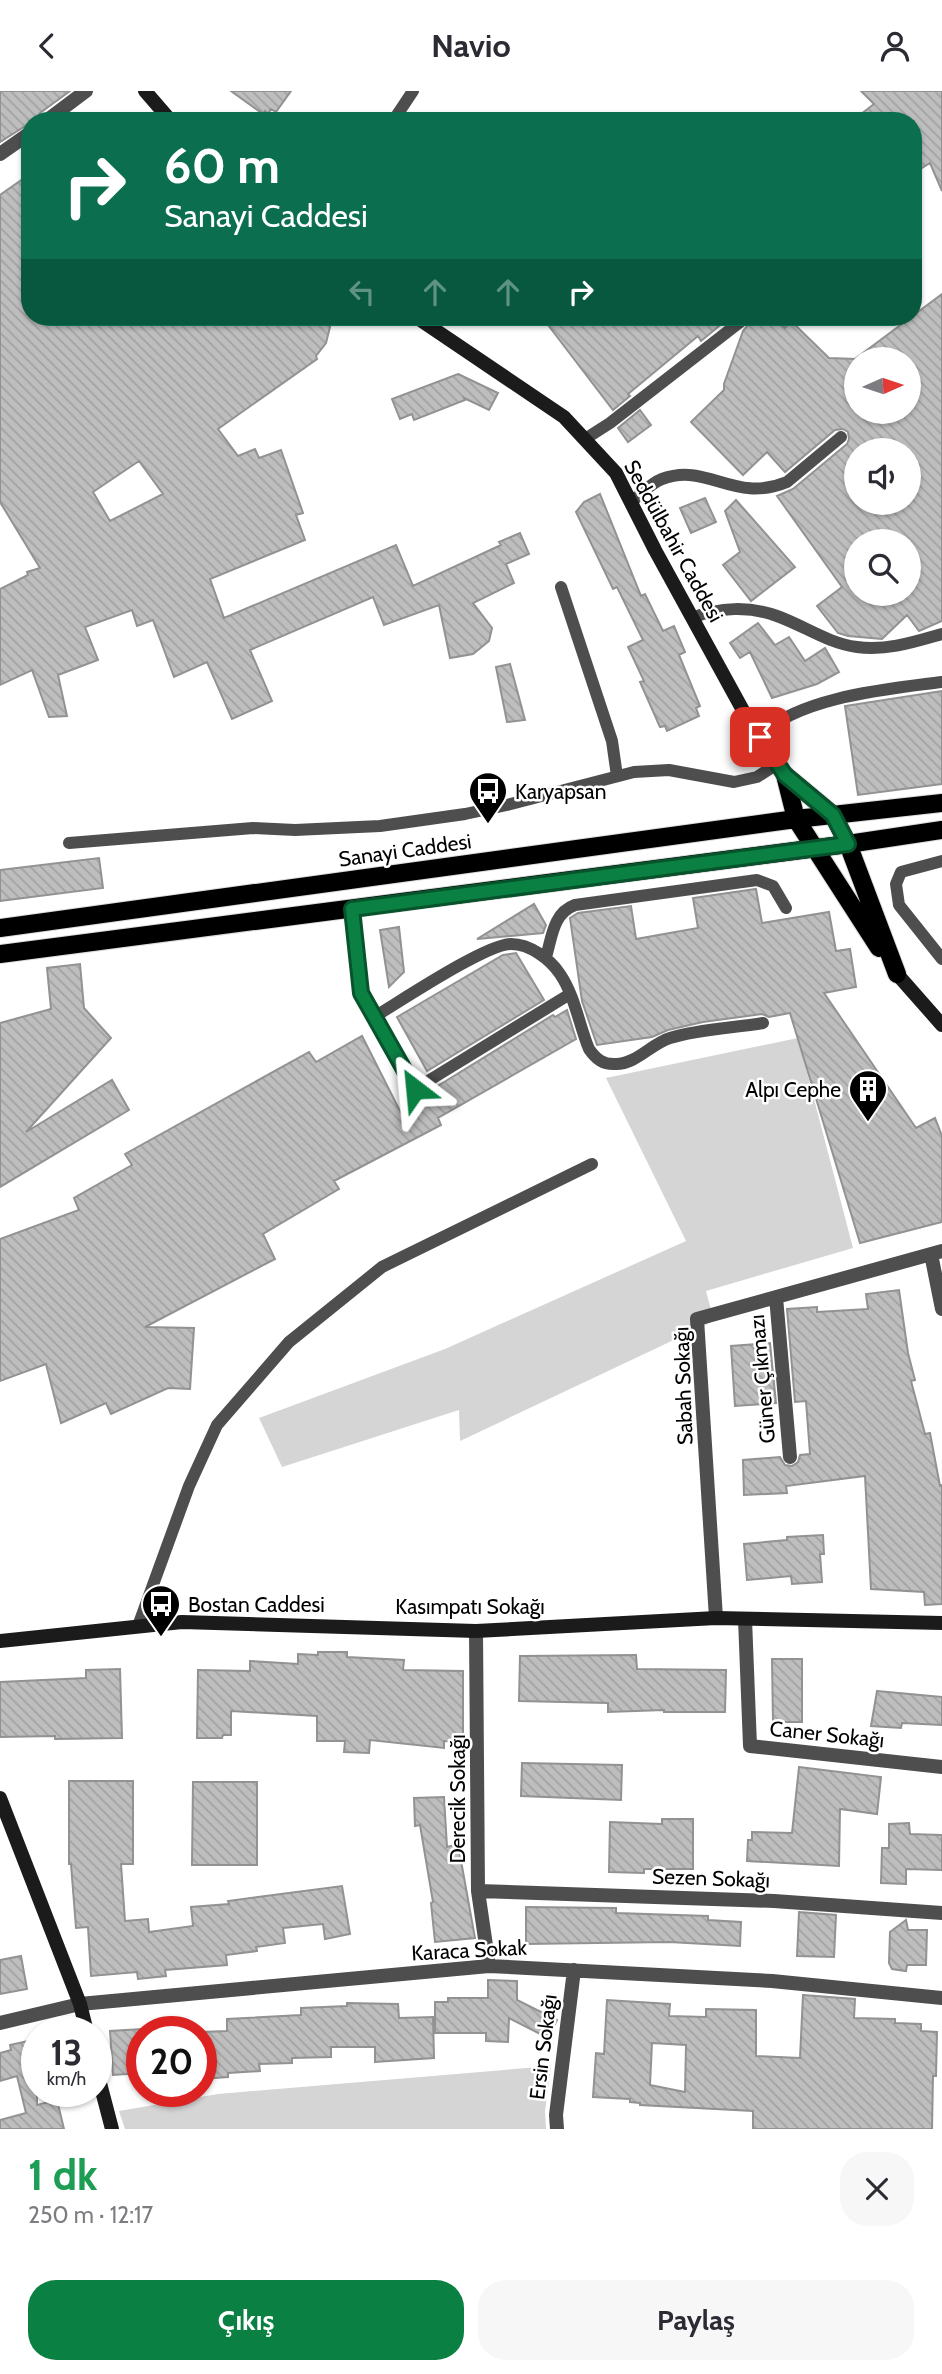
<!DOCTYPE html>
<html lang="tr">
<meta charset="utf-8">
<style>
body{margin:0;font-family:Cabin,sans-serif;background:#f7f7f7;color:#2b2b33;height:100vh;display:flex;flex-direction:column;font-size:26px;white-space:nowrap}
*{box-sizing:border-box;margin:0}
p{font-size:23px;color:#7c7c81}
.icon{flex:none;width:38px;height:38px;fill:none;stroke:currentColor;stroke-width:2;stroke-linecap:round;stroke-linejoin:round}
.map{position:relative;height:2038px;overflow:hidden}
.sheet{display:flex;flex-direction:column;background:#fff;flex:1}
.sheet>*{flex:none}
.banner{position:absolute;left:21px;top:21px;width:901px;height:214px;border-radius:28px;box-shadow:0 2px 5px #0004;background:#0b6e4f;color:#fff;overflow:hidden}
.needle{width:46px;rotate:87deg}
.buttons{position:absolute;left:844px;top:256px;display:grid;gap:14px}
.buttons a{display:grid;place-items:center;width:77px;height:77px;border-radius:50%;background:#fff;box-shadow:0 2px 5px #0004;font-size:35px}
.speed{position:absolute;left:21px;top:1925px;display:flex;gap:14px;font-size:35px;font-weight:700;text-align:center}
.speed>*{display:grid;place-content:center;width:91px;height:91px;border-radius:50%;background:#fff;box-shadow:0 2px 5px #0004;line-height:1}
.speed small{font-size:18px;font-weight:400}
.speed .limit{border:10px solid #d22;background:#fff;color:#111}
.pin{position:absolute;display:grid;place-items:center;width:60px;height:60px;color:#fff;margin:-30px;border-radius:14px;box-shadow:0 4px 10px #0006}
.me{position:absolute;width:77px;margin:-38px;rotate:331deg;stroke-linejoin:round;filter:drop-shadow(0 0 5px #0008)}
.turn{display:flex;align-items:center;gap:24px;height:147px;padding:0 28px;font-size:32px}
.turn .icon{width:91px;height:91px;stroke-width:2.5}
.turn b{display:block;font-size:49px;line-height:60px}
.lanes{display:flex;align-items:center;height:66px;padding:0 28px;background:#0003;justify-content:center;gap:35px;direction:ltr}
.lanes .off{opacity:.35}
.round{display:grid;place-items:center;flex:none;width:74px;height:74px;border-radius:28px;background:#f7f7f7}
.head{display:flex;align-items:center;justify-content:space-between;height:119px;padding:0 28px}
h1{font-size:42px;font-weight:800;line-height:52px;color:#1e9e55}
.cta{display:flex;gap:14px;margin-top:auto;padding:14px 28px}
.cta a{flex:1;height:80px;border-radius:28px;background:#0b8043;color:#fff;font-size:28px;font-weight:800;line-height:80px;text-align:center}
.cta a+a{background:#f7f7f7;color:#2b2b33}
header{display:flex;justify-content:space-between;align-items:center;height:91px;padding:0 28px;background:#fff;font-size:32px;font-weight:800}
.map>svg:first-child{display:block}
</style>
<header><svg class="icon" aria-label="back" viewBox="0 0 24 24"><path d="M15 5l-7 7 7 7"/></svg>Navio<svg class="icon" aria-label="person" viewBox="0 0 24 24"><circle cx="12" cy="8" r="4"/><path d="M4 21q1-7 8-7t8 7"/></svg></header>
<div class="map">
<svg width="942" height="2038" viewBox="0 0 942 2038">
<defs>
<pattern id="building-back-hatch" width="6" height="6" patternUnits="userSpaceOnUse" patternTransform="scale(1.75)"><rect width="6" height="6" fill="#bebebe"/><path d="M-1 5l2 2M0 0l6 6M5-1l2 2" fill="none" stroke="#a2a2a2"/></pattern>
</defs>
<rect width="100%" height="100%" fill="#fff"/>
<path fill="#d5d5d5" d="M798,947L853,1157L706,1200L714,1230L460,1350L459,1319L282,1376L259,1327L445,1258L686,1150L606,987Z
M551,1975L545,2020L546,2038H125L119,2020L218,2003Z"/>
<path fill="url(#building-back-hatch)" stroke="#929292" stroke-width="2" fill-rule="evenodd" d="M0,0H70L40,22L36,30H30V32L0,51Z
M231,0H291L276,21L271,18L268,23L265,20L263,23Z
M861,0H942V100L930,72L914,82V30H852L874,13Z
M30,83V226H316L330,236L326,252L316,265L317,268L218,338L238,365L255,358L259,367L281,359L303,422L296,424L305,449L210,488L224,527L396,454L413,495L501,454L499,451L520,442L529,463L506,473L514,492L473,512L492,537L489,550L473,563L450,567L439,514L384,534L373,506L250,559L272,610L232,628L207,571L174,586L153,529L137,535L132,519L85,536L98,569L58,584L67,625L49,626L32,579L0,594V498L28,484L27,481L40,477L0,411V104ZM139,370L163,403L110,430L93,401Z
M942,203V530L919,540L907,524L882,548L848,545L838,542L817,515L842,496L777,405L793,398L847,353L849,348L848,341L843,338L835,339L785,381L767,361L743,384L691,331L724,299V293L743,240L748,234V226H772L785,237L791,230L829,267L856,268V320H908V268H855ZM856,359H908V411H856ZM856,450H908V502H856Z
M558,226H730L701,250L698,245L628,303L630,305L613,319L548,234Z
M458,283L498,302L489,319L464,307L465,309L414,329L412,323L400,328L392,308Z
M640,319L651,334L628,351L618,337Z
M600,403L641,505L645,503L663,540L674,535L685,561L679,564L700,615L696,617L699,625L667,640L665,635L660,636L640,591L644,590L628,556L643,549L617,496L613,498L576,421L584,411Z
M705,407L716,431L691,442L680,417Z
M736,409L795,476L751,510L723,474L740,461L725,420Z
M758,532L775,554L789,546L805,570L825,557L839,581L817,593L772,607L750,561L740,567L730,552Z
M510,573L525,629L507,631L496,576Z
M942,600V693L858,704L845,615Z
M99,767L103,797L0,810V779Z
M756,798L762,832L829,821L836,860L850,858L856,896L824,902L916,1037L935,1027L942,1045V1131L860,1152L790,922L769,926L762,923L703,931L668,939L652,946L597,954L582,910L570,827L578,822L631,815L636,848L698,837L693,807Z
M534,813L546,834L543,842L477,848Z
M399,836L404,881L389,896L380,839Z
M516,862L544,909L427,980L397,926L503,864Z
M80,873L84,917L111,947L26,1041L112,989L129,1019L0,1096V932L51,918L47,877Z
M567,919L576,948L438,1027L441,1034L334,1090L339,1098L263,1143L275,1168L145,1236L194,1237L190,1298L168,1297L111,1323L106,1312L61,1332L46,1273L0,1290V1148L79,1119L74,1107L132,1074L125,1063L309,961L316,971L362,945L401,1022L438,1000L436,996L553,924L555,926Z
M899,1199L908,1262L915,1289L911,1290L925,1343L930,1342L940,1395L942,1394V1513L925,1514L924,1501L871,1498L865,1385L786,1395L787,1402L744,1404L743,1369L780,1366L785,1374L792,1375L798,1371L800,1364L810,1363L806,1310L795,1311L787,1218L817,1216V1221L868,1218L866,1203Z
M770,1252L776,1312L735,1315L731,1255Z
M823,1444L824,1463H820L822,1491L792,1493L791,1485L747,1489L744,1453L787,1449V1446Z
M318,1561H347V1566L404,1569L403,1579L463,1580V1646H453V1651L444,1650V1657L370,1649L369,1662L344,1661L345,1650H317V1625L231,1620V1644H223L222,1647H197L198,1579L250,1580V1570L298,1573V1563L318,1564Z
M636,1564L637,1578L726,1579L725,1621H664V1619L608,1621V1612L519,1610L520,1565Z
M772,1568H802V1631H773Z
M120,1578L122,1647L55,1648V1645L0,1646V1591L86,1587V1579Z
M877,1600L942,1606V1634L902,1632L901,1637L871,1635Z
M522,1672L622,1674L621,1709L521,1705Z
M799,1676L881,1686L877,1723L840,1718L839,1775L747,1770L748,1749H752V1741L792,1742Z
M69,1690H133V1773H121L125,1830L148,1828L149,1841L193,1835L191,1816L229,1813L228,1810L342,1795L350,1843L325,1848L323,1833L283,1837L285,1852L256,1856L257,1860L226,1864L227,1874L165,1879L166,1885L138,1888L137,1881L91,1885L88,1836L76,1837L71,1773H69Z
M193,1691H257V1774H192Z
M444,1706L447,1756L458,1753L475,1847L435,1851L431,1812L433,1811L420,1734L415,1735L414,1707Z
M662,1728H693V1778H644V1782L609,1781L610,1731L662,1733Z
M909,1732L910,1743L942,1744V1779L906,1778V1793L881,1792L882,1757H889V1733Z
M526,1816L616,1817V1822L708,1825V1829L741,1831L740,1855L669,1851L526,1853Z
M799,1821L836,1824L834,1866L797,1865Z
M906,1829L908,1839H927L926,1874H907L906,1880L892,1878L889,1872L890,1841Z
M21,1865L27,1898L0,1903V1869Z
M488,1889L517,1890V1909L557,1929L548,1947L509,1927L508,1951L486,1950V1942H435V1911H448V1907H488Z
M803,1904L855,1908L854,1927L895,1928V1932L921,1933V1940L937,1941L936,1985H933L932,2038H753V2020L640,2014V2012L630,2011V2008L593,2006L596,1962L604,1963L607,1909L670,1913L669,1925L706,1926V1918L756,1919V1965L800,1967ZM652,1952L686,1954L685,2001L650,1994Z
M347,1912L398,1913L399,1927L433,1926L434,1967L375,1971V1956H331V1966L292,1967V1972L259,1973L260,1980L228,1982V1986L201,1988V1941L227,1940V1928L301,1924V1917L347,1915Z
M142,1938V1982L113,1984L110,1940Z
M37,1948V2014L57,2009L64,2038H0V2029L26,2022L17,1985L0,1990V1962L11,1959L10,1954Z"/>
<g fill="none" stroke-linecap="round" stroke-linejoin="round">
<defs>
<path id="primary" d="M785,684L833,724L848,753L897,883
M785,684L796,728L879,857
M0,837L796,728L942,712
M0,863L848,753L942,739"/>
</defs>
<use href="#primary" stroke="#dbdbdb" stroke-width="20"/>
<path stroke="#4e4e4e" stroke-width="12" d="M393,30L413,0
M585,348L610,332L740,231
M631,411C640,404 651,392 662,388C708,371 734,413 787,391L841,346
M561,496L612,650L617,685
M692,527C719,516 750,515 777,525C805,535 827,552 857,556C887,560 914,551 942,543
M759,646C797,606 888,598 942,591
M69,752L253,737L295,739L380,735L465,723L507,714L634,681L669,679L734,691L757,686L777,673
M942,770L901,781L896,793L899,814L942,868
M352,818L361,902L415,998L570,903
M546,866C552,846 553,822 575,814L757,789L773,795L786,817
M374,926C401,910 486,853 511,853C530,853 550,868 560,883C575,905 579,934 589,958C596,968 603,974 616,973C636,973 651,953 670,947C699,938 733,937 763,932
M138,1535L189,1395L217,1334L289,1251L382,1176L592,1073"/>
<path stroke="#4e4e4e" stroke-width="14" d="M46,30L86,0
M0,63L30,42
M931,1163L942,1218
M776,1206L790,1366
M716,1527L697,1228L942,1160
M745,1528L750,1655L942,1676
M476,1540L478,1800L489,1875
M478,1800L774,1810L942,1822
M0,1932L80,1913L489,1875L772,1890L942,1907
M557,2038L556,2024L574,1879"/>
<path stroke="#1b1b1b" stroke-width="14" d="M145,0L171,30
M416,226L564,326L616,382L655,459L751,634L785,684
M897,883L942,934
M0,1550L182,1531L476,1540L716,1527L942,1532
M0,1707L80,1913L87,1941
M96,1977L112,2038"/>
<use href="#primary" stroke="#000" stroke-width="18"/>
</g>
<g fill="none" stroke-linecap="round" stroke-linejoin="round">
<defs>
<path id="route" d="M415,998L361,902L352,818L848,753L833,724L785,684L760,646"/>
</defs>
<use href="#route" stroke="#07532c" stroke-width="18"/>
<use href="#route" stroke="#0b8043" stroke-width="12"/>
</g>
<defs>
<symbol id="bus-pin" viewBox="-11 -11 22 30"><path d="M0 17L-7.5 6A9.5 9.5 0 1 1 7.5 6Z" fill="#000" stroke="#fff"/><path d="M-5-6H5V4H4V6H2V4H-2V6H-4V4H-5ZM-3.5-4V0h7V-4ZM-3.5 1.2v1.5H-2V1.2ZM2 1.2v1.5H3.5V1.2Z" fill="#fff"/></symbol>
<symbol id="building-pin" viewBox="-11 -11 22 30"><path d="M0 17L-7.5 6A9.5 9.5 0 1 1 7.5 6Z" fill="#000" stroke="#fff"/><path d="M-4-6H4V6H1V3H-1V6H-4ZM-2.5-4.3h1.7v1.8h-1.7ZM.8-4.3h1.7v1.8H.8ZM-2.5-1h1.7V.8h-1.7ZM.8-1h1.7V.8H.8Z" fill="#fff"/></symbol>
</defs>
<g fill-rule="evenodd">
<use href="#bus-pin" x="466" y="678" width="44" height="60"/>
<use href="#building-pin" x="846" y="976" width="44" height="60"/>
<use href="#bus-pin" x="139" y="1491" width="44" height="60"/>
</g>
<g text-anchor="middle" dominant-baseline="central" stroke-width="5" stroke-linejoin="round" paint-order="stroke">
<g font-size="21" fill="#000" stroke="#fff">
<text transform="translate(674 450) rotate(61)">Seddülbahir Caddesi</text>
<text transform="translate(405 759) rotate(-8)">Sanayi Caddesi</text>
<text transform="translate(762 1288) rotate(-95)">Güner Çıkmazı</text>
<text transform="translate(683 1295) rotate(-92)">Sabah Sokağı</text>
<text x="470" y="1515">Kasımpatı Sokağı</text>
<text transform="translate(827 1643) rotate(6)">Caner Sokağı</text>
<text transform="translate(457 1708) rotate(-90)">Derecik Sokağı</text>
<text transform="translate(711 1787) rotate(2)">Sezen Sokağı</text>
<text transform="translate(469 1859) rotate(-3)">Karaca Sokak</text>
<text transform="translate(543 1956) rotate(-83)">Ersin Sokağı</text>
</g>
<g font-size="21" fill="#000" stroke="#fff" text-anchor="start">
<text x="515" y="700">Karyapsan</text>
<text x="841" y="998" text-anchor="end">Alpı Cephe</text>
<text x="188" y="1513">Bostan Caddesi</text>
</g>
</g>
</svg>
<div class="buttons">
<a><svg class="needle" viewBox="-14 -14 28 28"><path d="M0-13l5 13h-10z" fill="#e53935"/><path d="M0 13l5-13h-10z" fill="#7c7c81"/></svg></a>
<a><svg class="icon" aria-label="sound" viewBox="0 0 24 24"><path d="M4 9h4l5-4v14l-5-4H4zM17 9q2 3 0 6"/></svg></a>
<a><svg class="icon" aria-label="search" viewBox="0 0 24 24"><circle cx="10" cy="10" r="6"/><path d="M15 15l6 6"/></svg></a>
</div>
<div class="speed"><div>13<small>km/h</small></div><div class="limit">20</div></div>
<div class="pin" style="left:760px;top:646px;background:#d93025"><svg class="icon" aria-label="arrive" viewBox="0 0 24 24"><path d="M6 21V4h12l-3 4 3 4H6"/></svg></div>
<svg class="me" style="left:415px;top:998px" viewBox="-20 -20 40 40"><path d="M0-17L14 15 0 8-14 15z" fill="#0b8043" stroke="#fff" stroke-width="4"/></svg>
<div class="banner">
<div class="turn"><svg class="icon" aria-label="right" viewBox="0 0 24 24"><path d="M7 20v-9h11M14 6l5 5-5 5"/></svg><div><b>60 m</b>Sanayi Caddesi</div></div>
<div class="lanes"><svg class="icon off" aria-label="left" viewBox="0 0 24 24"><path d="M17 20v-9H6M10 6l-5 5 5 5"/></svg><svg class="icon off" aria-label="ahead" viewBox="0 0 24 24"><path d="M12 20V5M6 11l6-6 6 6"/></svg><svg class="icon off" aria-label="ahead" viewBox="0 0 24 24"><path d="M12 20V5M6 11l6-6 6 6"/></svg><svg class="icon" aria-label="right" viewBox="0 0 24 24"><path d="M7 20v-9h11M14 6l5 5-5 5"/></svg></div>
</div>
</div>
<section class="sheet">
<div class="head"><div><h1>1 dk</h1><p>250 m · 12:17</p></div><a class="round"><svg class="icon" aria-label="close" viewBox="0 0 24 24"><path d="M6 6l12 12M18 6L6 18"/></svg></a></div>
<div class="cta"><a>Çıkış</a><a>Paylaş</a></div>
</section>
